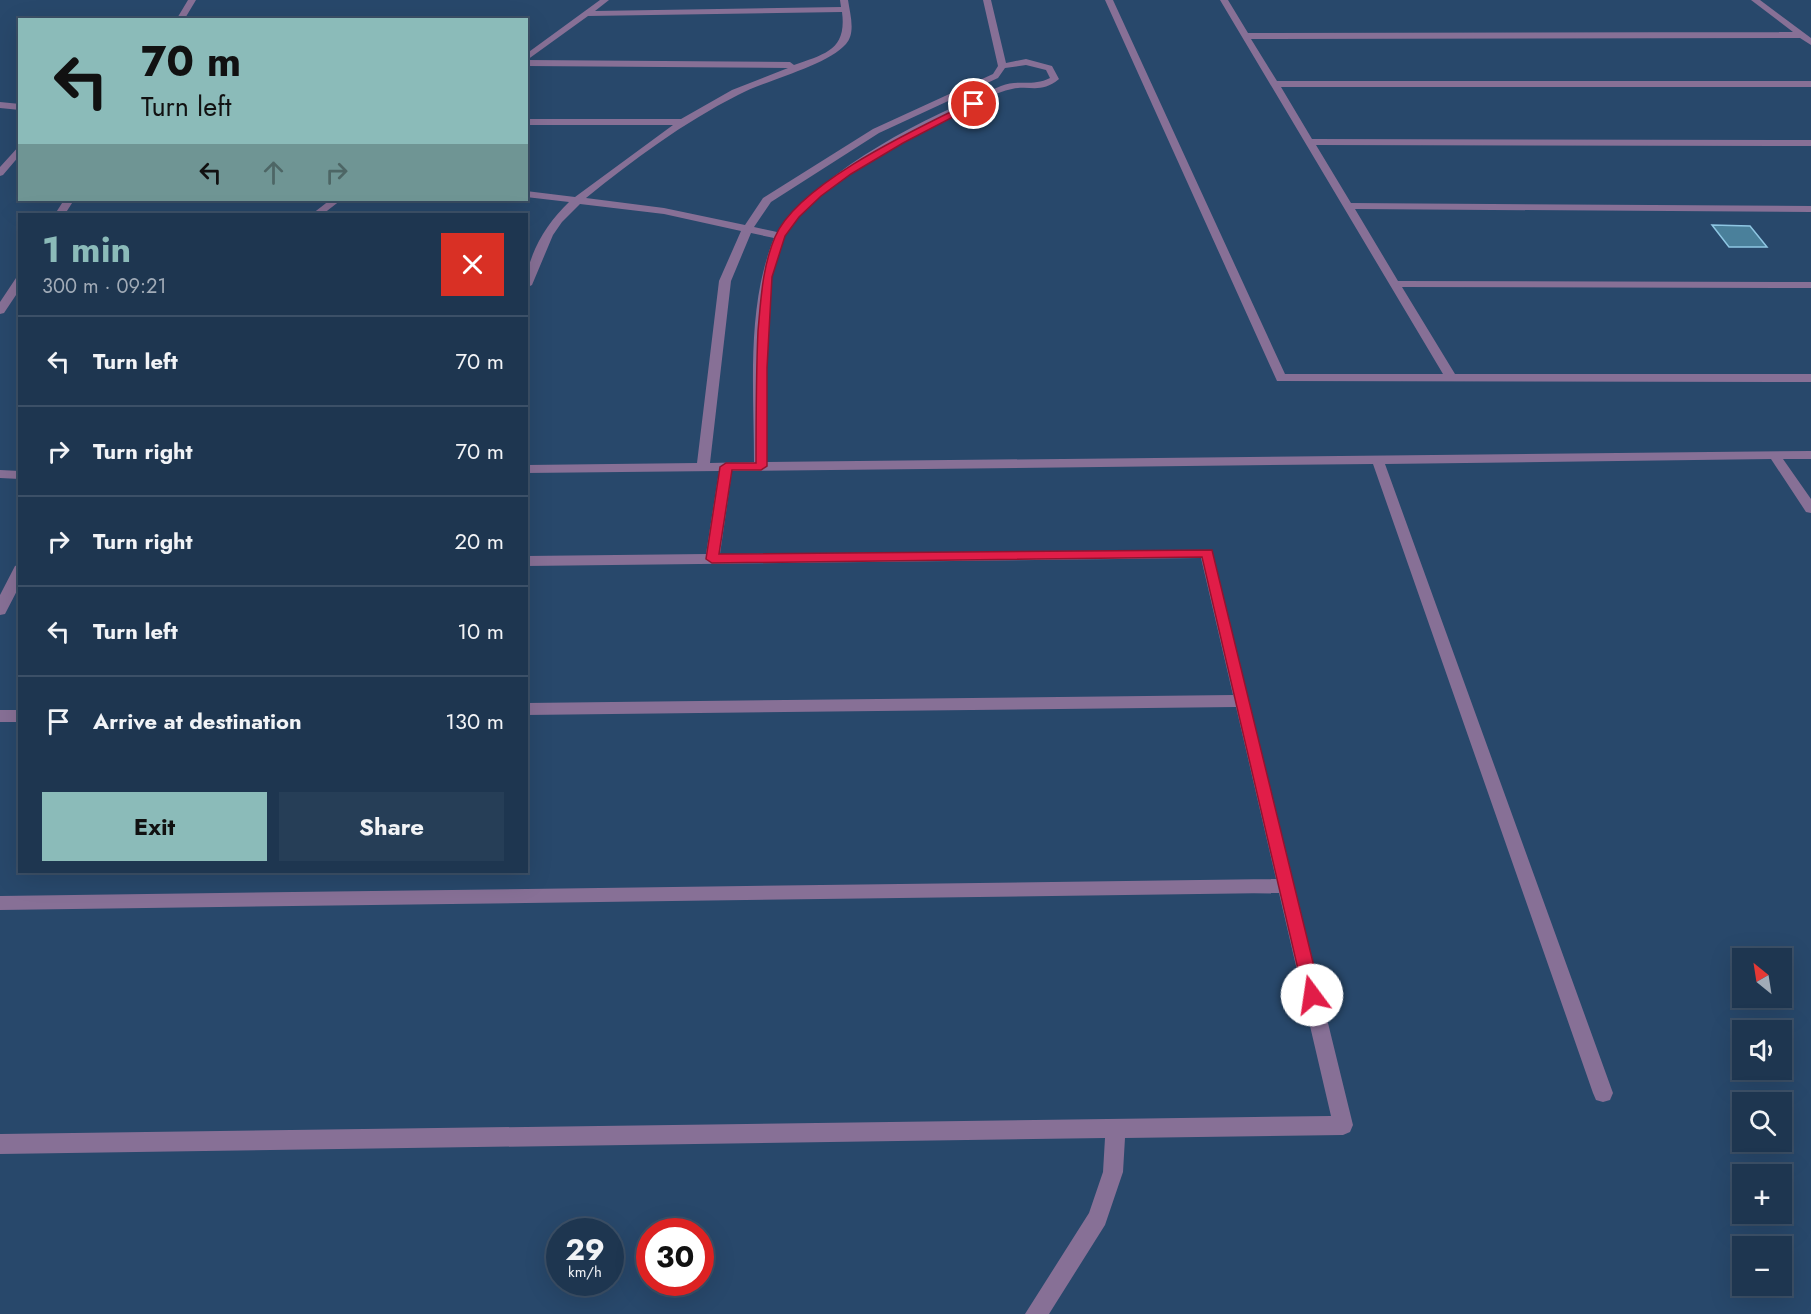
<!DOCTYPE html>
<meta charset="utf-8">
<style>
body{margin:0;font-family:Jost,sans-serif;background:#263e57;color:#f1f3f6;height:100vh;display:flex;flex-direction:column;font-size:22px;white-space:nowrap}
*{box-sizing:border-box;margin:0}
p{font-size:20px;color:#a1abb7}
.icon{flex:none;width:33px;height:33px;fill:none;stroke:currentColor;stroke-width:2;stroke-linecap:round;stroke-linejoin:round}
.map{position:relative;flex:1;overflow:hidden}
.details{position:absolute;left:18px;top:213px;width:510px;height:660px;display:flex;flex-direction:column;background:#1e3650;border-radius:0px;box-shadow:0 6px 24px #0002,0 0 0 2px #3c5067}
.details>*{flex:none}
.banner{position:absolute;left:18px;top:18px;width:510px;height:183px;border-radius:0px;box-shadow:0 6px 24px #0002,0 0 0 2px #3c5067;background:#8bbbb9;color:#111;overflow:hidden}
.needle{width:39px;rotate:330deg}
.tools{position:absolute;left:1732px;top:948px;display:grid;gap:12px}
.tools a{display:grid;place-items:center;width:60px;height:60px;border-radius:0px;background:#1e3650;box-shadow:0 6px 24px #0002,0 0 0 2px #3c5067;font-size:30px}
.speed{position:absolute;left:546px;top:1218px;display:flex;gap:12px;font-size:30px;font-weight:700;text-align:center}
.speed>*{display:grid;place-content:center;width:78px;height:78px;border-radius:50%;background:#1e3650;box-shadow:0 6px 24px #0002,0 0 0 2px #3c5067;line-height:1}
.speed small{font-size:15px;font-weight:400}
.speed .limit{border:9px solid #d22;background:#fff;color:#111}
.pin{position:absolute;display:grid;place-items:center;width:51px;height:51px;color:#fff;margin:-26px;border:3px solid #fff;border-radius:50%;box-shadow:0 2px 6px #0007}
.me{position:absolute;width:66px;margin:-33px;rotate:346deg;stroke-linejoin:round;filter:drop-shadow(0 0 4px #0008)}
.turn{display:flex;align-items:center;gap:21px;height:126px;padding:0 24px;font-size:27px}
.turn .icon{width:78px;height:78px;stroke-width:2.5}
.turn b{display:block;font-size:42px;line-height:51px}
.lanes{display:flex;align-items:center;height:57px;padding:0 24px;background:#0003;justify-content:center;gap:30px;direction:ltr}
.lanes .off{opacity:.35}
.round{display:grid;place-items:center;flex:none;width:63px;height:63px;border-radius:0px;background:#263e57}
.headline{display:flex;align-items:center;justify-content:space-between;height:102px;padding:0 24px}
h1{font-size:36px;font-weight:700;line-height:45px;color:#8bbbb9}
.primary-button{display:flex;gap:12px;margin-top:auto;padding:12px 24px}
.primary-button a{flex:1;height:69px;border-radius:0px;background:#8bbbb9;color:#111;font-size:24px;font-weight:700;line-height:69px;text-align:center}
.primary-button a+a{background:#263e57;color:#f1f3f6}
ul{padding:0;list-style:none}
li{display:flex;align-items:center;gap:18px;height:90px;padding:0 24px;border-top:2px solid #3c5067}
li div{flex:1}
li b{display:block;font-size:22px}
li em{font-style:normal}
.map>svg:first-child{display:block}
</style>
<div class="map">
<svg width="1811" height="1314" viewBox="0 0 1811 1314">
<rect width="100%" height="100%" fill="#28486b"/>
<path fill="#4a809b" stroke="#8ec6e3" stroke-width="1.5" d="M1712,225L1750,226L1767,247H1729Z"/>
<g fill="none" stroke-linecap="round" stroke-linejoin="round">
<path fill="#877096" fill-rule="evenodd" d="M188,0H196L184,20H176Z
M600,0H609L595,11L841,7L840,0H848C850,14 856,33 846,44C827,66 766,80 738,95C683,123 634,159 586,198L664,208L745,225L763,198L873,129L993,74L998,66L983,0H991L1006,63L1026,59L1052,66L1059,79C1041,94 1031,85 1012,89C995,92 977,104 962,112C909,137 814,184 785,236C758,285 767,405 767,462L1811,451V459H1783L1811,499V513L1806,512L1771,459L1385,464L1613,1093L1610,1100L1603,1102L1596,1100L1593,1093L1373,464L732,471L720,554L1212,550L1353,1125L1350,1132L1343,1135L1125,1138L1123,1172L1105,1225L1049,1314H1025L1089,1213L1103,1172L1105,1138L0,1154V1134L1331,1116L1279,893L0,910V896L1276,879L1236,707L526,715V703L1233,695L1201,558L526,566V556L706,554L719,471L526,473V465L697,463L719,281L741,231L664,214L580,204L562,222L553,235L532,285L526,288C526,256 546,224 569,202L526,197V191L575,197L673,125H526V119H681L732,90L788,68L526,66V54ZM842,12C847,50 825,54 794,65L790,62L527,60L588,16ZM1026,65L1046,70L1050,78C1032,87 1018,79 1001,86C923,119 829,164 777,232L754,227L771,202L879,133L998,78L1005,68ZM751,233L774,238C746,307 754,389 754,462L710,463L731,281Z
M1105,0H1113L1285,374H1443L1220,0H1228L1248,33L1793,32L1751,0H1760L1811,38V45L1800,38L1251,39L1277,81H1811V87H1281L1312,139L1811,140V146L1316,145L1351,203L1811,206V212L1355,209L1398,281L1811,282V288L1402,287L1455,374H1811V382L1277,381Z
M0,102L20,104V110L0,108Z
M20,145V155L3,175L0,176V167Z
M64,200H74L65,214H55Z
M330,200H341L323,214H312Z
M20,277V289L4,313L0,314V302L16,278Z
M0,470L20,471V479L0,478Z
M20,564V585L5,614L0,615V595L15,566Z
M0,710H20V722H0Z"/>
</g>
<path fill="#e11d48" stroke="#92132f" stroke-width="1.5" d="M971,102L978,104L903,143L851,174L821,196L799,217L785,236L772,277L767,368V466L761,470H732L719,554L1212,550L1321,995L1318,1000L1312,1002L1306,1000L1304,995L1202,557L712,563L706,559L720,467L726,463H756C756,419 756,375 758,331C761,299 762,268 775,237C798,183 918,128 971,102Z"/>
</svg>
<div class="tools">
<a><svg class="needle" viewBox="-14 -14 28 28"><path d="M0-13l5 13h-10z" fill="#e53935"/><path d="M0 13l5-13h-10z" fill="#a1abb7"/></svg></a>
<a><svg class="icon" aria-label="sound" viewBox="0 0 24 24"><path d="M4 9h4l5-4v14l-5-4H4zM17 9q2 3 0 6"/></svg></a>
<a><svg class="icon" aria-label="search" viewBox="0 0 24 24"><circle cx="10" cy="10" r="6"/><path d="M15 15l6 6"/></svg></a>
<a>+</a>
<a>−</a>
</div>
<div class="speed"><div>29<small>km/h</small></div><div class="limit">30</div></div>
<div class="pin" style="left:974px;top:104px;background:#d93025"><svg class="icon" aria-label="arrive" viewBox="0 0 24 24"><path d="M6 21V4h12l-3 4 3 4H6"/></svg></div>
<svg class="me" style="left:1312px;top:995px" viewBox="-20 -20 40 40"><circle r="19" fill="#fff"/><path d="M0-13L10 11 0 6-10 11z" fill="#e11d48"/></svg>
<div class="banner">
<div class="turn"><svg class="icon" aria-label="left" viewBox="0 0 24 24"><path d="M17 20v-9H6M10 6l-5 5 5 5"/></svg><div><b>70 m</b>Turn left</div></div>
<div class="lanes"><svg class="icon" aria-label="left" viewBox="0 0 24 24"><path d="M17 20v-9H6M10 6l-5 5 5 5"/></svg><svg class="icon off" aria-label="ahead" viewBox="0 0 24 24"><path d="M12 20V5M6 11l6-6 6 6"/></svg><svg class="icon off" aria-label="right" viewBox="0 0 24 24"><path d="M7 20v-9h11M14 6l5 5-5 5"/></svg></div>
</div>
<section class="details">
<div class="headline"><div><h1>1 min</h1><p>300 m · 09:21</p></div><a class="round" style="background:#d93025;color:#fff"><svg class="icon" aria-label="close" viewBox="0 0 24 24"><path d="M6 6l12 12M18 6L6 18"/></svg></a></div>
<ul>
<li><svg class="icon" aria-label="left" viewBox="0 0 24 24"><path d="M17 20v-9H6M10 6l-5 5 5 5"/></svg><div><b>Turn left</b></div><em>70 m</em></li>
<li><svg class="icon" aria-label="right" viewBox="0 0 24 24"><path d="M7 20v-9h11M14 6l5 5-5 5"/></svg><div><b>Turn right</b></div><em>70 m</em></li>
<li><svg class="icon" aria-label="right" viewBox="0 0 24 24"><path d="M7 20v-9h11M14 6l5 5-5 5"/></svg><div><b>Turn right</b></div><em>20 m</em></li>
<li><svg class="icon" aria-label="left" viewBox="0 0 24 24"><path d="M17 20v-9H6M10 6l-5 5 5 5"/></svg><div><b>Turn left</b></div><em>10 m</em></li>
<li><svg class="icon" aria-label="arrive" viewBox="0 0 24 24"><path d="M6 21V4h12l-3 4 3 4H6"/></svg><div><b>Arrive at destination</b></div><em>130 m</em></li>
</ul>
<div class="primary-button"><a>Exit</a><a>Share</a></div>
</section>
</div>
